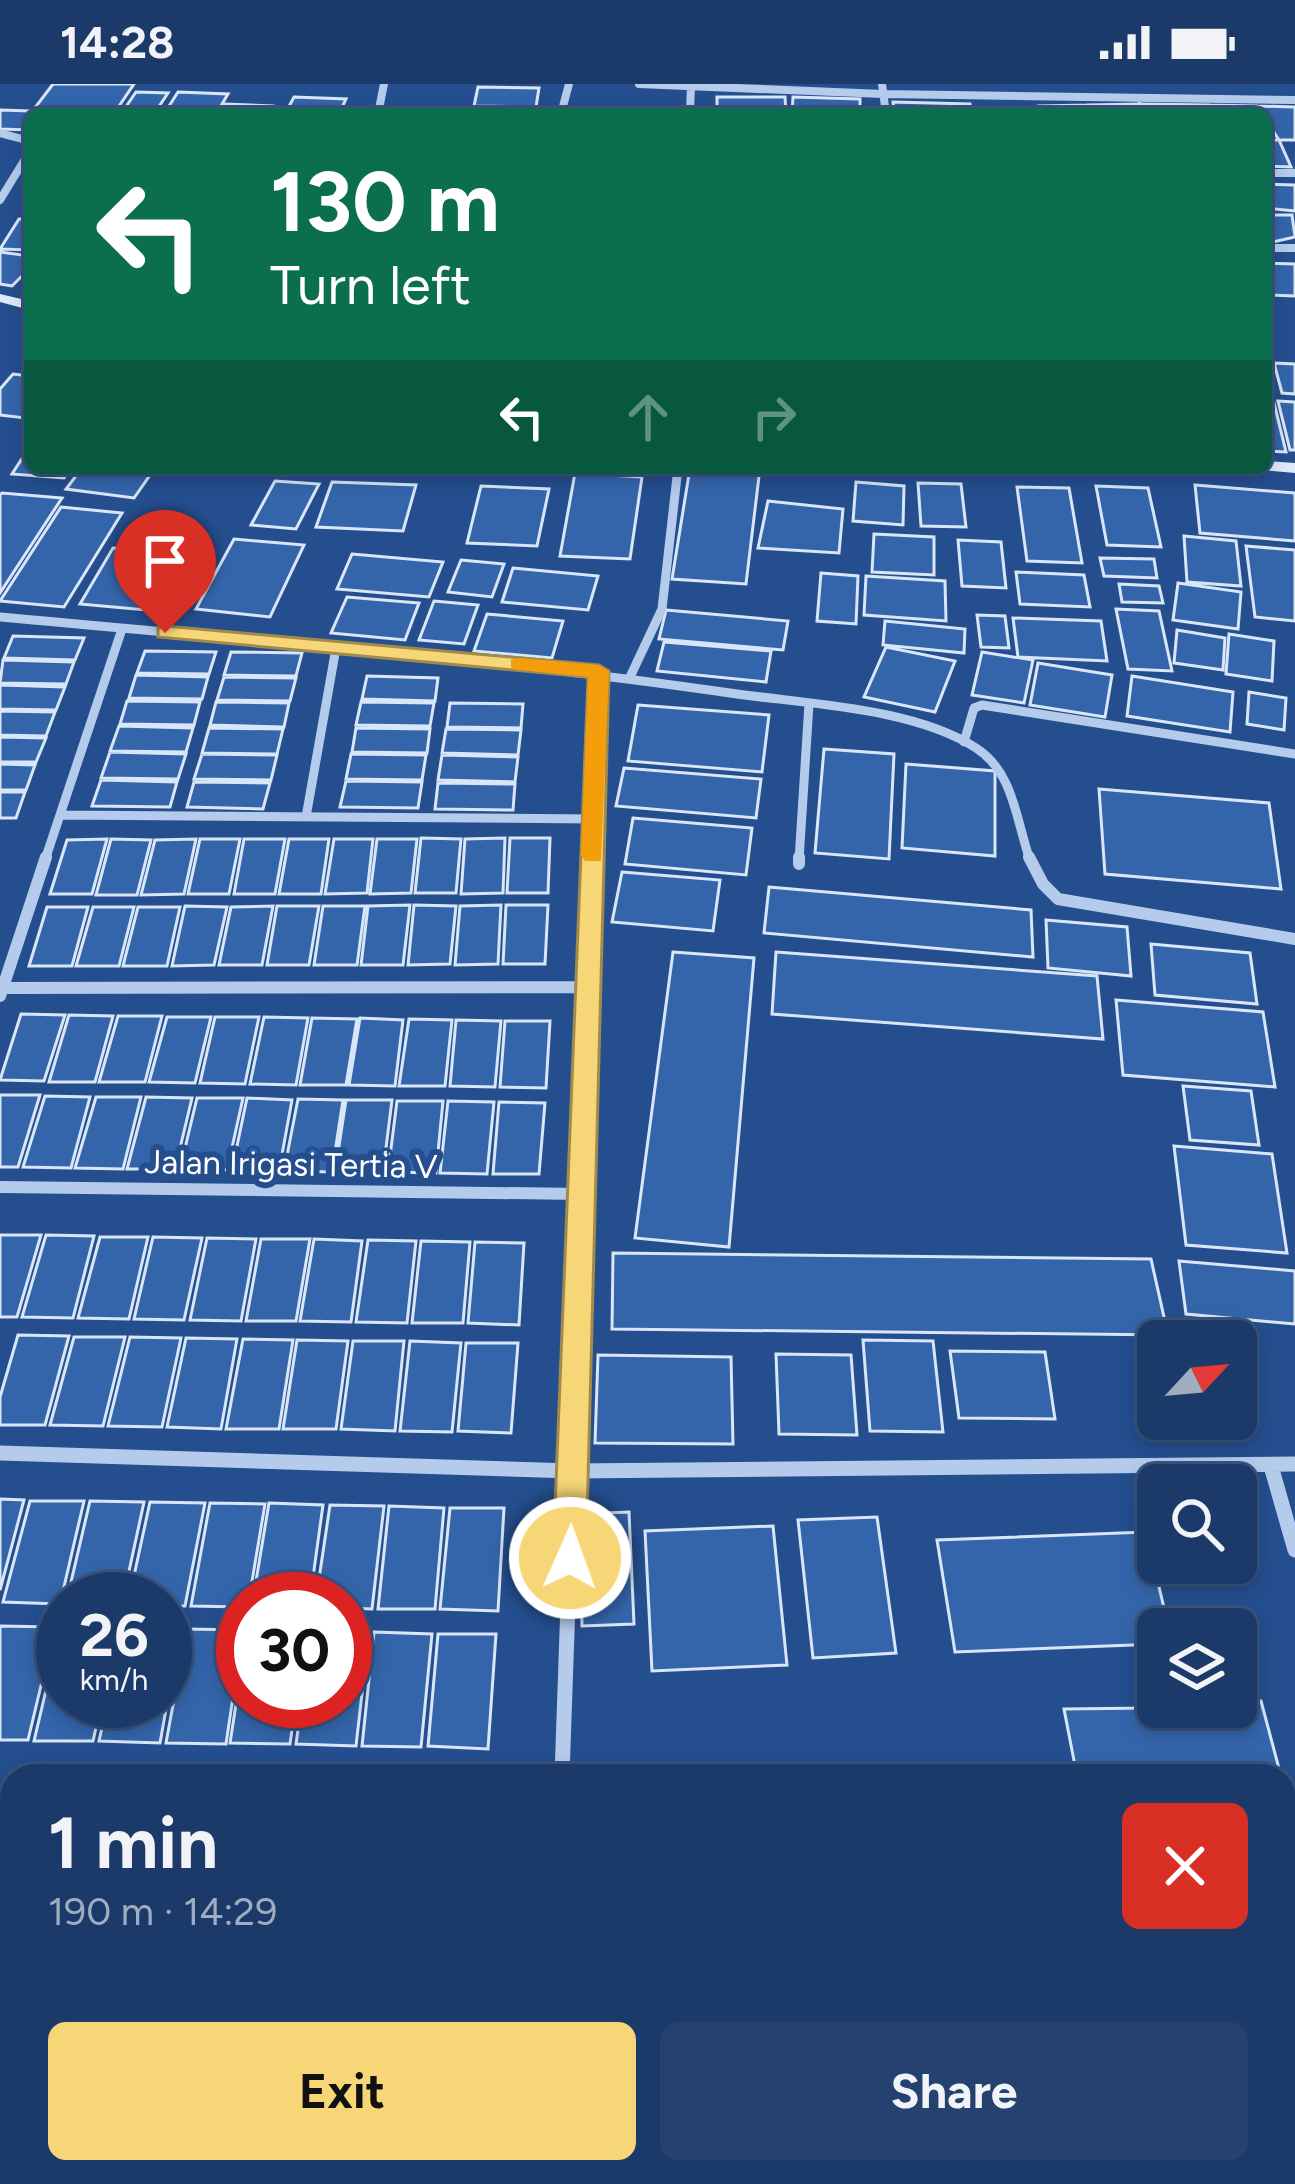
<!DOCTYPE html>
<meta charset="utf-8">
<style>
body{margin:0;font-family:Figtree,sans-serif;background:#244170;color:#f1f3f6;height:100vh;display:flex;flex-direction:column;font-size:45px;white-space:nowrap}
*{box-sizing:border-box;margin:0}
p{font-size:39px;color:#a0adc1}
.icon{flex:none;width:66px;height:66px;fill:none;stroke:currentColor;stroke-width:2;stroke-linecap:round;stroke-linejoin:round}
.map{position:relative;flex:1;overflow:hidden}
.drawer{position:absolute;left:0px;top:1680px;width:1296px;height:420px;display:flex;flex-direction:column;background:#1b3a6a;border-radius:36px 36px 0 0;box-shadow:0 6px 18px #0003,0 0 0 3px #39547e}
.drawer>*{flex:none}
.hud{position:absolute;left:24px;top:24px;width:1248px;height:366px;border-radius:18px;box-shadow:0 6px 18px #0003,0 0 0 3px #39547e;background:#0b6e4f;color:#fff;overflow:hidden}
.needle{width:78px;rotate:64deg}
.buttons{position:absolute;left:1137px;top:1236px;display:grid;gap:24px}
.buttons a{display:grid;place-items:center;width:120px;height:120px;border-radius:18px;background:#1b3a6a;box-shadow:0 6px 18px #0003,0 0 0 3px #39547e;font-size:60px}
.speed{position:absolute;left:36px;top:1488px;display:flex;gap:24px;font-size:60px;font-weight:700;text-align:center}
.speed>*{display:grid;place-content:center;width:156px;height:156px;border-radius:50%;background:#1b3a6a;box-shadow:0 6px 18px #0003,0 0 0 3px #39547e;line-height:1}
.speed small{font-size:30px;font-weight:400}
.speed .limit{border:18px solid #d22;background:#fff;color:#111}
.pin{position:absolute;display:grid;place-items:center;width:102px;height:102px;color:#fff;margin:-123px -51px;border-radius:50% 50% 50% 0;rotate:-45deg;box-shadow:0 0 12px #0007}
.pin .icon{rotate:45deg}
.me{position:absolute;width:132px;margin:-66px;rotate:2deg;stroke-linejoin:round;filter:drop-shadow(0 0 9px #0008)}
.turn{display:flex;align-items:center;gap:42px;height:252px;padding:0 48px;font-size:54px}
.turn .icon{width:156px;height:156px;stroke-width:2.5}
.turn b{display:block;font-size:84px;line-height:102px}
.lanes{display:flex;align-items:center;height:114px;padding:0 48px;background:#0003;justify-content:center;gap:60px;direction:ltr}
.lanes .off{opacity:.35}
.round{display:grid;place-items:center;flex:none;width:126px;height:126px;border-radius:18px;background:#244170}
.headline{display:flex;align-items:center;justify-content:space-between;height:204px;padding:0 48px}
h1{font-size:72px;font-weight:700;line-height:90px}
.button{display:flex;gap:24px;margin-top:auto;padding:24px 48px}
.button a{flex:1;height:138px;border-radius:18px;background:#f6d677;color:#111;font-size:48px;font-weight:700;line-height:138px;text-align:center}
.button a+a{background:#244170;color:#f1f3f6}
.status{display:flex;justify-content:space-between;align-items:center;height:84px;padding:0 60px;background:#1b3a6a;direction:ltr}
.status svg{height:33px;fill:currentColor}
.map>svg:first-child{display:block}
</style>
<div class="status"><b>14:28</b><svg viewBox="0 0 49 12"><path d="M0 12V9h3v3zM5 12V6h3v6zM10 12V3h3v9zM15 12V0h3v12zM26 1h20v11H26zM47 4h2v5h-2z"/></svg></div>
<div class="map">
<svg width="1295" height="2100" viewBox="0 0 1295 2100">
<rect width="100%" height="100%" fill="#244e8e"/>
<path fill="#3465ab" stroke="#d8e6f8" stroke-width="3" d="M53,0H134L115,28L34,25Z
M478,3L539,4L536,23L474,22Z
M136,8L168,9L154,30H121Z
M178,8L228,10L216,30H164Z
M294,13L346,15L339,30H285Z
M717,13H785L786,30H717Z
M793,13L860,15V30H792Z
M893,18L970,20L971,30H894Z
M225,20L272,22L267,30H219Z
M1140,20L1145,30H1094L1089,21Z
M1140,20L1209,21L1214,30H1145Z
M1089,21L1094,30H1042L1039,22Z
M1209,21L1257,22L1263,30H1214Z
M1257,22L1295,23V56H1279Z
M0,26L93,29L30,30V46L0,45Z
M1266,56H1279L1291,83L1266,82Z
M1266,100L1295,101V127L1266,124Z
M1266,131H1292L1295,153L1273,158Z
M19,135H30V166L0,165Z
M0,168L30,172V184L12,202L0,200Z
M1266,179L1295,180V212L1269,211Z
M1274,279L1295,280V310L1282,309Z
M1266,286L1286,368L1266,367Z
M13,290L30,292V327L25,334L0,331V305Z
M1278,317L1295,318V366H1290Z
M30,362V384H70L64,394L12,390Z
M82,384H155L134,414L66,405Z
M436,384H551L550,391Z
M690,384H760L746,500L672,495Z
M575,389L642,393L630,475L560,472Z
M275,397L319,400L296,445L251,441Z
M332,398L416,401L403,447L316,443Z
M856,398L904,402L903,441L853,437Z
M918,399L961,400L966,443L921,442Z
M1195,401L1295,409V457L1200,449Z
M481,402L549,405L537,462L467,459Z
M1096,402L1148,404L1161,463L1107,461Z
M1017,403L1069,404L1082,479L1027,477Z
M2,409L62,414L0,509V411Z
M768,417L843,425L839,469L758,464Z
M61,423L122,429L64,523L0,517Z
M874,450L934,453V491L872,488Z
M1184,452L1236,457L1241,502L1187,498Z
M234,455L304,461L270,533L196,525Z
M958,456L1001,458L1006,504L962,502Z
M1246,462L1295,466V537L1255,533Z
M113,464L177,470L146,526L80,520Z
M352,470L443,478L429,513L337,505Z
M1100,474L1154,475L1157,494L1104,492Z
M461,476L504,480L492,513L448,508Z
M513,484L598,492L588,526L502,518Z
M1016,488L1084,491L1090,523L1020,520Z
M821,489L858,492L856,540L817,537Z
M866,492L945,497L946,537L864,531Z
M1178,499L1241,508L1238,545L1173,536Z
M1119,500L1159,502L1163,519L1122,518Z
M347,513L419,519L405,556L331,549Z
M434,517L478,521L464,560L419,556Z
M1116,525L1159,527L1172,587L1128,585Z
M666,526L788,537L783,566L659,555Z
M487,530L563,537L552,574L474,567Z
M977,531L1005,532L1009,564L981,563Z
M1013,534L1101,537L1107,577L1018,573Z
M885,537L965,545L964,569L883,561Z
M1177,546L1225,554L1223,586L1174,579Z
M1229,550L1274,557L1272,597L1226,590Z
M13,552L84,554L75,576L4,574Z
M664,558L771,567L766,598L657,587Z
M886,563L955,577L935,628L864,613Z
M145,567L216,568L209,590L137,589Z
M231,568L302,569L296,592L224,591Z
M982,568L1033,576L1024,619L972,611Z
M3,576L74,578L66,600L0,599Z
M1038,579L1112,591L1105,633L1030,621Z
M136,591L208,593L202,615L129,614Z
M367,592L438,594L435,617L362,615Z
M1132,592L1233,608L1230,648L1127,632Z
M224,593L296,594L290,617L217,616Z
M0,601L65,603L56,626L0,625Z
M1249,608L1286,614L1284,646L1247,640Z
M127,617L200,618L194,641L120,640Z
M216,618L289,619L284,643L210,641Z
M361,618L434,619L430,642L356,641Z
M450,619L523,620L521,644L447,643Z
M638,621L769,631L762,688L628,677Z
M0,627L55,628L46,652L0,651Z
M119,642L193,644L186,668L110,667Z
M209,644L283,645L277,670L202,669Z
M356,644L430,645L427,669L352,668Z
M446,645L521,646L518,671L442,669Z
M0,653L46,654L36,678H0Z
M824,665L894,670L889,775L815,769Z
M110,668L186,670L178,695L101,694Z
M202,670L277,671L271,696L194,695Z
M351,670L426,671L422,696L346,695Z
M442,671L518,673L515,698L438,696Z
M0,680L35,681L26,706H0Z
M906,680L995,687V772L902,764Z
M624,684L761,695L756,734L616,722Z
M101,696L177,698L170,723L92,722Z
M346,697L422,698L418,724L340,723Z
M194,698L270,699L263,725L187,723Z
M438,699L515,700L513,726L435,725Z
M1099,705L1269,719L1281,805L1105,790Z
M0,708H25L16,734H0Z
M633,734L752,744L746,791L625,780Z
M421,754L461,755L456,809H415Z
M505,754L503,809L461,810L465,755Z
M510,754H550L548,809H507Z
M107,755L92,810H50L67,756Z
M111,755L151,756L137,811H96Z
M196,755L184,810L141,811L155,756Z
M200,755H240L229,810H188Z
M244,755H285L275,810H234Z
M289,755H329L321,810H279Z
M334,755H373L367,809L325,810Z
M377,755H417L411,809L370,810Z
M622,788L720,796L713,847L612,838Z
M769,803L1031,826L1033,873L764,849Z
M410,821L403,881H361L368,822Z
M414,821L456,822L450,880L408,881Z
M501,821L498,880L455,881L460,822Z
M506,821H548L545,880H503Z
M185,822L227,823L214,881L172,882Z
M273,822L262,881H219L231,823Z
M277,822H319L309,881H267Z
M323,822H365L357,881H314Z
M47,823H88L72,882H29Z
M93,823H134L119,882H76Z
M138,823H180L167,882H123Z
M1046,836L1127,843L1131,892L1048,884Z
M1151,860L1250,869L1257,920L1155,911Z
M673,868L754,874L729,1163L635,1154Z
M776,868L1097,892L1103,955L772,930Z
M1116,916L1263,928L1275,1003L1123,991Z
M21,930L65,931L44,997L0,996Z
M69,931L113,932L95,998H49Z
M118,932H162L145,998H99Z
M167,933H211L195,999L149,998Z
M215,933H259L245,1000L200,999Z
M264,933L308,934L296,1001L250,1000Z
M312,934L357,935L346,1001H300Z
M360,934L403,936L395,1002L349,1001Z
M409,935L452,936L445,1002H399Z
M456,936L501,937L495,1003L450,1002Z
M505,937H550L546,1004L500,1003Z
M1183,1002L1251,1007L1259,1061L1190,1056Z
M0,1011H40L18,1083H0Z
M45,1012L90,1013L71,1084L23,1083Z
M96,1013H141L123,1085L75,1084Z
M146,1013L192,1014L175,1085H127Z
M197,1014H243L227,1086L180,1085Z
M247,1014L292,1016L279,1087L232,1086Z
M298,1015L343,1016L332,1088L284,1087Z
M346,1016H392L383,1088H335Z
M397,1017H443L436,1089L388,1088Z
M448,1017L494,1018L487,1090L440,1089Z
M499,1018L545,1019L539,1090H493Z
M1174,1062L1272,1070L1287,1169L1186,1161Z
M0,1151H41L17,1233H0Z
M46,1151L94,1152L73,1234L22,1233Z
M100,1153H148L129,1235L78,1234Z
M153,1153L202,1154L184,1236L134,1235Z
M207,1154L256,1155L241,1237L190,1236Z
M261,1155H310L296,1237H246Z
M314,1155L362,1157L351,1238L300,1237Z
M368,1156L416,1157L407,1239L356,1238Z
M421,1157L470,1158L463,1239H412Z
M475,1158L524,1159L519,1241L468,1239Z
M613,1169L1151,1175L1168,1251L612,1245Z
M1179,1177L1295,1187V1240L1186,1230Z
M18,1251L69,1252L45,1341H0V1313Z
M74,1253H125L103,1342L50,1341Z
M130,1253L181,1254L162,1343L108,1342Z
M186,1254L237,1255L221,1345L167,1343Z
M243,1255L293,1256L279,1345H226Z
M297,1256L348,1257L336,1345H283Z
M863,1256L933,1257L943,1348L870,1347Z
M353,1257H404L395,1347L341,1345Z
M410,1257L461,1259L452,1348L400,1347Z
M466,1259H518L511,1349L458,1347Z
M950,1267L1045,1268L1055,1335L959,1334Z
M776,1270L851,1271L857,1351L779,1350Z
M598,1271L731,1273L733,1360L595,1359Z
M0,1415L24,1416L0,1506Z
M30,1417H84L60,1520L3,1518Z
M90,1417L144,1418L123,1515H67Z
M150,1418L205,1419L185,1522H165V1515H129Z
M210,1419L265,1420L249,1515H243V1523L191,1522Z
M269,1419L323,1421L310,1515H253Z
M330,1421L384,1422L372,1525L345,1524V1515H316Z
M389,1422L444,1424L435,1525H378Z
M450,1424H504L498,1527L440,1525Z
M629,1428L634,1540L582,1542L580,1430Z
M877,1433L896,1569L813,1574L798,1436Z
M773,1442L787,1581L652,1587L645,1447Z
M1146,1448L1169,1545H1158V1560L955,1568L937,1456Z
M0,1542L55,1543L28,1656H0Z
M61,1543L63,1617H102L93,1657H34Z
M165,1545L180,1546L160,1659L99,1657L108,1617H165Z
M187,1545L243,1546L226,1660L166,1659Z
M345,1548H369L356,1662L296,1660L302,1617H345Z
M374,1548L432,1550L421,1663L362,1662Z
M438,1550H496L488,1665L428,1662Z
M243,1575V1617H296L290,1660L230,1659Z
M1261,1617L1281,1692H1077L1064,1625L1236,1623V1618Z
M1284,1701L1295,1741V1869H1284Z
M12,1808V1931L0,1930V1858Z
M1295,1951V2065L1284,2020V1952Z
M0,1962H12L11,2100H0Z
M21,2088H91L88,2100H19Z
M98,2088H168L166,2100H96Z
M173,2088H243L241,2100H171Z
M250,2088H318L316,2100H248Z
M325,2088H395L394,2100H324Z
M402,2088H472L471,2100H401Z
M569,2088H691L692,2100H569Z
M729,2088H811L812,2100H730Z
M839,2088H922L923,2100H840Z
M941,2088H1039L1041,2100H943Z
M1049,2088H1176L1179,2100H1051Z
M1207,2088H1278L1281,2100H1210Z"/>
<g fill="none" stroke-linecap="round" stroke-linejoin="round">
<path stroke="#b4cbeb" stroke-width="8" d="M639,0L883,10L1295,16
M882,0L886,30
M378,30L384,0
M561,30L569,0
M690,30L691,0
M0,49L30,57
M1266,89H1295
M0,116L30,67
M1266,164H1295"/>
<path stroke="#b4cbeb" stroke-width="9" d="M0,533C246,556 492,574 737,610C809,620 914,624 976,664C1014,688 1016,737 1030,776
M630,593L662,525L678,384
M964,658L974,624L982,621L1295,670
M60,731L594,735
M306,733L336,564
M45,776L122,545
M593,776L599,587
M799,776L809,620"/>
<path stroke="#b4cbeb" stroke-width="12" d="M1029,773L1043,800L1058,815L1295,855
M799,780V773
M3,904L589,903
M0,912L46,773
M0,1103L582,1110
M573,1350L593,773"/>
<path stroke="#b4cbeb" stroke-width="15" d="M0,1369L573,1387L1295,1380
M1271,1382L1295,1466
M562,1692L574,1347
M0,1711L12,1712
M549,2088V2100"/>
<path fill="#dfe9f9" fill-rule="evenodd" d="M0,210L30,217V226L0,218Z
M1266,377L1295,379V389L1260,386L1266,384Z"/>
</g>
<path fill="#f6d677" stroke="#a08b4d" stroke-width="3" d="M165,542L599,581L609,587L586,1474L581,1485L570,1489L558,1485L553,1474L588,593L158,553V544Z"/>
<path fill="#f59e0b" d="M519,574L599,581L609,587L601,777H585L581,771L588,593L511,585V576Z"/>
<g text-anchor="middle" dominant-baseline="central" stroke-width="12" stroke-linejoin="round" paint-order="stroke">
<g font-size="33" fill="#fff" stroke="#244e8e">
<text transform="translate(291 1080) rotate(1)">Jalan Irigasi Tertia V</text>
</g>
</g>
</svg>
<div class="buttons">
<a><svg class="needle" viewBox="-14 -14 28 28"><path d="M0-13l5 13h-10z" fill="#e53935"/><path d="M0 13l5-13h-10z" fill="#a0adc1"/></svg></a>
<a><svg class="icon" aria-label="search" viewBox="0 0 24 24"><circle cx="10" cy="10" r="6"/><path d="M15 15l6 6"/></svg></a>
<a><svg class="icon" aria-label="layers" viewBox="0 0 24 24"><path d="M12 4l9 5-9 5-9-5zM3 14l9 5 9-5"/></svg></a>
</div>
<div class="speed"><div>26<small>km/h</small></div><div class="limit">30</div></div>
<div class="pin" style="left:165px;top:549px;background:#d93025"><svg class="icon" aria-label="arrive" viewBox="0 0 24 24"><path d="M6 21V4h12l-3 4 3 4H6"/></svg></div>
<svg class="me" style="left:570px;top:1474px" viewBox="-20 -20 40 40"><circle r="17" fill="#f6d677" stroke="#fff" stroke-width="3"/><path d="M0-11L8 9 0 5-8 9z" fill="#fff"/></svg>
<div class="hud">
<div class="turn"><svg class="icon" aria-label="left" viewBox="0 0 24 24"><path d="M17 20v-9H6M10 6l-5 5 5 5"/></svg><div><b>130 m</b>Turn left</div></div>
<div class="lanes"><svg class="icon" aria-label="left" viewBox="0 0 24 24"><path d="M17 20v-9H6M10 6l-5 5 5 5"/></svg><svg class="icon off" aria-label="ahead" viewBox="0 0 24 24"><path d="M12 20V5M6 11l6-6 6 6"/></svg><svg class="icon off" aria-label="right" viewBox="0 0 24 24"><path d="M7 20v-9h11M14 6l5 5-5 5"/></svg></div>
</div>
<section class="drawer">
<div class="headline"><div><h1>1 min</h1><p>190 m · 14:29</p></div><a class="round" style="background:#d93025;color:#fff"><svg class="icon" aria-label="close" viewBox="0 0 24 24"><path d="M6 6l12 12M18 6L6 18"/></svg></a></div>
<div class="button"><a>Exit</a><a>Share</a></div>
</section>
</div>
